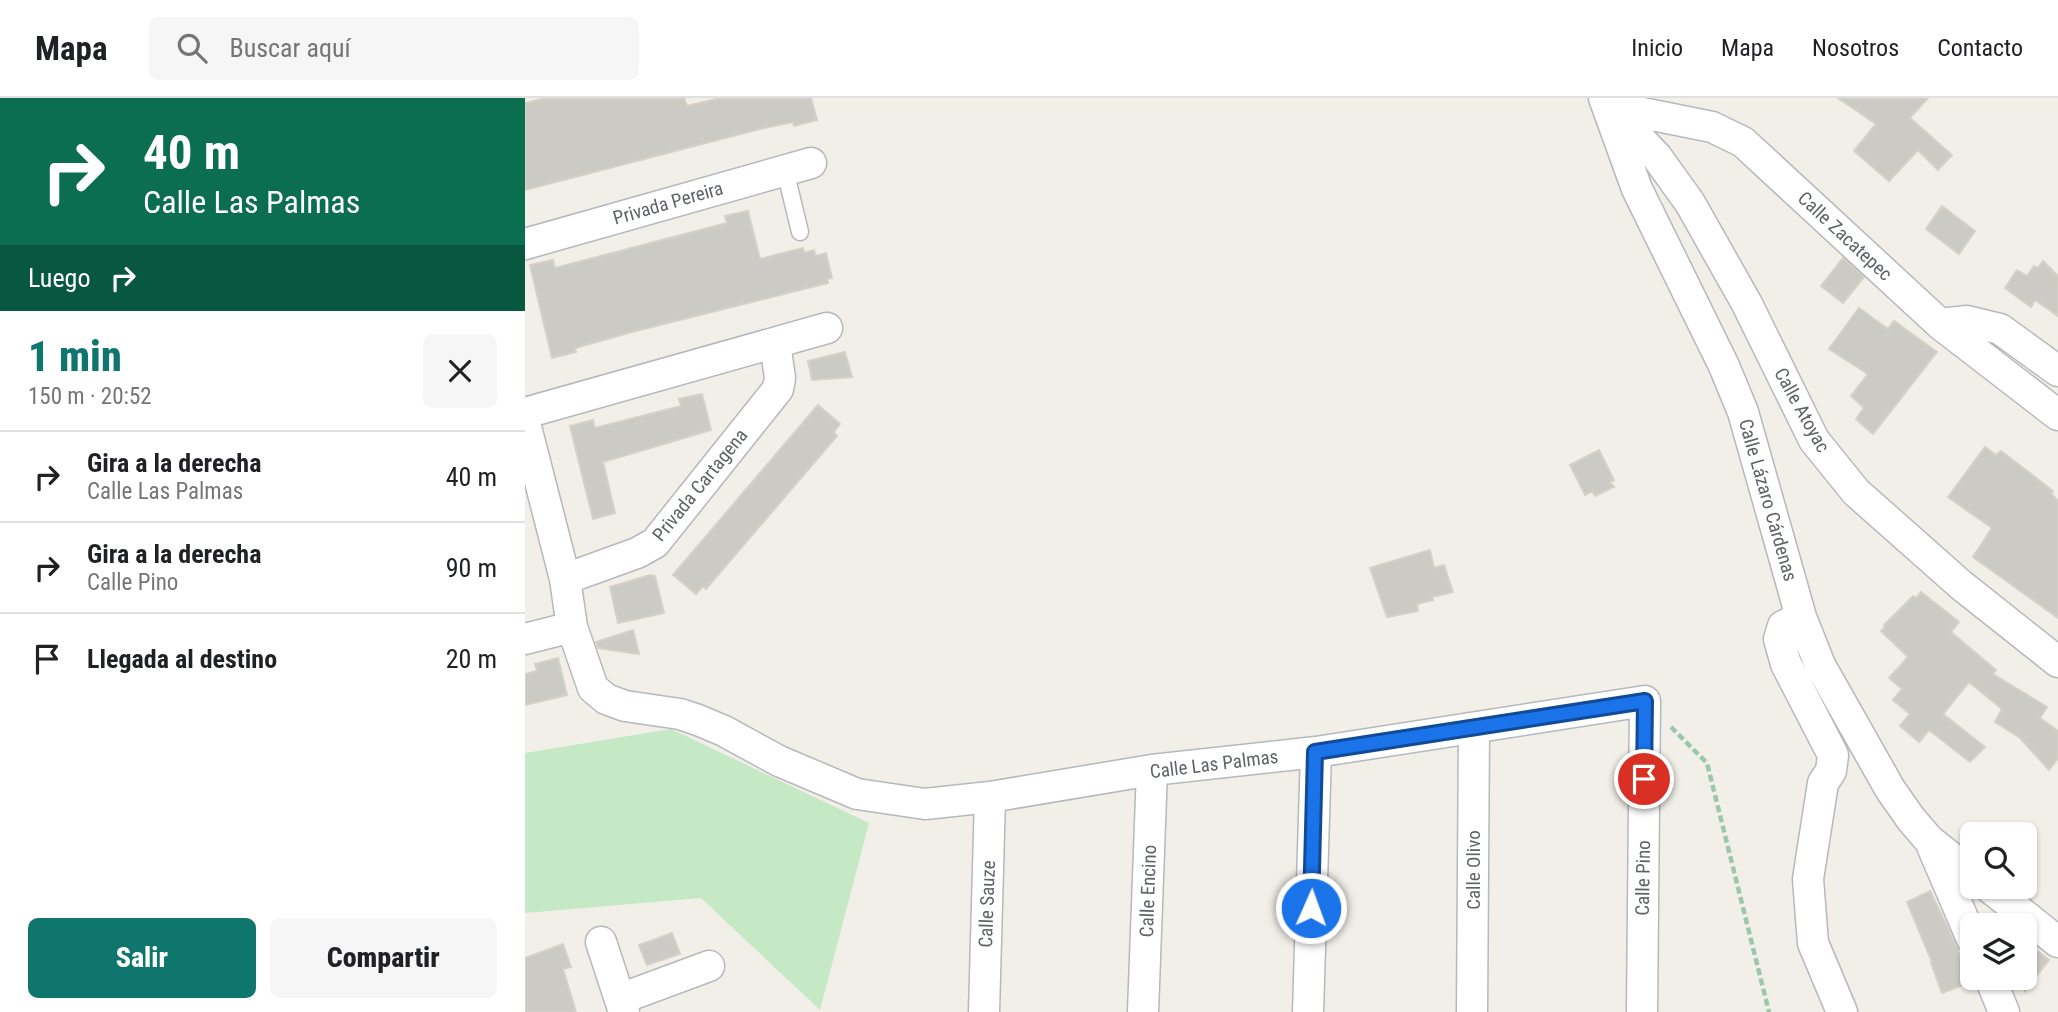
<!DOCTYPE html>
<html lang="es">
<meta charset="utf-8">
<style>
body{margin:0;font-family:"Roboto Condensed",sans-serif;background:#f6f6f6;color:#202124;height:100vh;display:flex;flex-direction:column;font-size:26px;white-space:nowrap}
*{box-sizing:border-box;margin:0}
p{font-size:23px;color:#757577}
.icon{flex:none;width:38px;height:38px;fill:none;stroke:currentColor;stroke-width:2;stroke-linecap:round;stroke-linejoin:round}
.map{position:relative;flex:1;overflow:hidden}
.side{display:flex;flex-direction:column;background:#fff;width:525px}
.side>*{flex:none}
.hud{background:#0b6e4f;color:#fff;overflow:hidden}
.tools{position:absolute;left:1435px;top:724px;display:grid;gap:14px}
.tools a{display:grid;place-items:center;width:77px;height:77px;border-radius:10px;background:#fff;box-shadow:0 2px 5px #0004;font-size:35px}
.pin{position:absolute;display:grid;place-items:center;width:60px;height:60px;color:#fff;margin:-30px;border:4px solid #fff;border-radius:50%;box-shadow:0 2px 7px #0007}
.me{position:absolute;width:77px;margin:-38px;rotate:2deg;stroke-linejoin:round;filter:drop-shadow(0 0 5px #0008)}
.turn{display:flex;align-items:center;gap:24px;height:147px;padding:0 28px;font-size:32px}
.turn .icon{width:91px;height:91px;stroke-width:2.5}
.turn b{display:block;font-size:49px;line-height:60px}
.then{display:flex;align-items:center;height:66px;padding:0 28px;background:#0003;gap:14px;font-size:26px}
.round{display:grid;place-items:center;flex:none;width:74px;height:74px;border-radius:10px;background:#f6f6f6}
.headline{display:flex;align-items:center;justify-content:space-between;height:119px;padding:0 28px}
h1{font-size:42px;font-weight:800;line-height:52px;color:#0f766e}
.action{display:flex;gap:14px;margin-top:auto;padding:14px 28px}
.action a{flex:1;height:80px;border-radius:10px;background:#0f766e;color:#fff;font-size:28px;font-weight:800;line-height:80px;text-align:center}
.action a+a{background:#f6f6f6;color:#202124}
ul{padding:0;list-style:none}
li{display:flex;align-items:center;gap:21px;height:91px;padding:0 28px;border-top:2px solid #e0e0e0}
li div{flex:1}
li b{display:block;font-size:26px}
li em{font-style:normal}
header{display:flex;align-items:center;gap:42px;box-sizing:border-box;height:98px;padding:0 35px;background:#fff;border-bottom:2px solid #e0e0e0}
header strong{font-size:33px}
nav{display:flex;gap:38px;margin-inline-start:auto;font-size:24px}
.search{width:490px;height:63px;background:#f6f6f6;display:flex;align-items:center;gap:18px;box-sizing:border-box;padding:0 24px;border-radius:10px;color:#757577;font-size:26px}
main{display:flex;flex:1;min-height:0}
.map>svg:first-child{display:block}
</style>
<header>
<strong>Mapa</strong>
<div class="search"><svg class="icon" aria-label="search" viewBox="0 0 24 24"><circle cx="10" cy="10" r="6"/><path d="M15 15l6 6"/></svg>Buscar aquí</div>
<nav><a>Inicio</a><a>Mapa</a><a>Nosotros</a><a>Contacto</a></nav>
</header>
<main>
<section class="side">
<div class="hud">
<div class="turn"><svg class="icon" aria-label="right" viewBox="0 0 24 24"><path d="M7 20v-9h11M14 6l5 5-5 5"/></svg><div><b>40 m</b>Calle Las Palmas</div></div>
<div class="then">Luego<svg class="icon" aria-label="right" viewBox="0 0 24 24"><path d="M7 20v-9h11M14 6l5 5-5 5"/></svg></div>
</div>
<div class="headline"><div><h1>1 min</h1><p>150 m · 20:52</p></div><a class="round"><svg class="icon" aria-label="close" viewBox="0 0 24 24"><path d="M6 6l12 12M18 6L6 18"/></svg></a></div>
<ul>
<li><svg class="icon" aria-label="right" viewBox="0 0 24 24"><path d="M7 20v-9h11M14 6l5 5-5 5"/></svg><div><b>Gira a la derecha</b><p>Calle Las Palmas</p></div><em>40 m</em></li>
<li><svg class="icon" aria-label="right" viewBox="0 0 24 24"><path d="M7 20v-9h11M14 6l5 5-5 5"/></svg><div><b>Gira a la derecha</b><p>Calle Pino</p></div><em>90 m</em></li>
<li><svg class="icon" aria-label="arrive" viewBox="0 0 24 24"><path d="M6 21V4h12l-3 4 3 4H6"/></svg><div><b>Llegada al destino</b></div><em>20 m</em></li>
</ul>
<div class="action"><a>Salir</a><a>Compartir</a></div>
</section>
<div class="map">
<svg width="1533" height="914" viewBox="0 0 1533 914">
<rect width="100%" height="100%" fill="#f1efe8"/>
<path fill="#c5e8c5" d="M146,631L344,725L295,912L176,800L0,815V655Z"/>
<path fill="#cccac5" stroke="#d6d1c6" stroke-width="2" d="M22,0H159L162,8L195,0H286L292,22L269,28L268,24L235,31L0,92V5Z
M1313,0H1403L1385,20L1427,57L1413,72L1393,52L1364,83L1329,53L1351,26Z
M1417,108L1450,133L1434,156L1401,131Z
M223,113L235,161L278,150L279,155L289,152L291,158L301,155L307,180L302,181L303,185L103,235L50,250L51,254L27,260L5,167L28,162L30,170L202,125L200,118Z
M1318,160L1339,179L1318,205L1296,188Z
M1518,163L1533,178V218L1510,202L1506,209L1480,190L1492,172L1502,178L1509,168L1513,170Z
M1334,210L1363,231L1369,223L1412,254L1348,336L1331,321L1339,310L1326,298L1343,276L1304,251Z
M320,254L327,279L287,282L283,263Z
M177,296L186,332L78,364L90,415L68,421L45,328L68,322L70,330L156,308L154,301Z
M293,307L315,326L309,334L312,338L181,491L178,488L171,496L148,477Z
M1460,349L1471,357L1476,353L1528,393L1526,395L1533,403V520L1448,459L1467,430L1423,399Z
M1074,352L1089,382L1085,384L1089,389L1070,398L1067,393L1060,397L1045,367Z
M905,452L909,470L919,467L928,494L907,499L908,502L892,506L893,513L862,519L845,470Z
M125,477L130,478L139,515L93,525L85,489Z
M1396,494L1434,524L1426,534L1471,572L1468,576L1522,609L1515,620L1533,633V660L1524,672L1495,640L1470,624L1477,611L1444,584L1418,616L1460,649L1445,664L1404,632L1394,644L1375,628L1385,616L1368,602L1377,591L1364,580L1383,559L1356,533L1360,529L1359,527L1388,498L1391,500Z
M108,532L114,556L73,550L71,544Z
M33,560L42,597L0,607V576L12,573L10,566Z
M1405,793L1430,845L1444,885L1417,895L1406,865L1407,864L1382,804Z
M147,835L155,856L122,867L114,847Z
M1500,843L1524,862L1500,893Z
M38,846L46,869L38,871L51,914H0V860Z"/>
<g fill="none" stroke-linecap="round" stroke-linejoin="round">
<defs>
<path id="service" d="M260,72L275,134"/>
<path id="minor" d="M1079,0L1112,91L1199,268L1218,314L1276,519L1295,567L1365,691L1386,721L1404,742L1447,776
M1083,8L1187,29L1218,44L1415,226L1533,317
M1091,16L1132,59L1165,105L1222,206L1289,342L1331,394L1436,487L1533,564
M0,146L286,65
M1415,226L1442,223L1475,231L1533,273
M0,315L302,230
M0,325L40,481L47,529L68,590L81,601L100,608L155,616L173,622L199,633L254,663L332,696L400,706L465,699L627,672L791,654L1120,603L1117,914
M40,481L112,455L130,445L253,291L255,280L250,245
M1276,519L1258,528L1254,541L1261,566L1308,657L1306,673L1298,685L1283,781L1288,845L1317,914
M0,541L47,529
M1407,748L1447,841
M1464,789L1533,844
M76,844L99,914
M1465,880L1479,914
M95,901L184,868
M459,914L465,699
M618,914L627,672
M783,914L791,654
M947,914L949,631"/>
</defs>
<use href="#service" stroke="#b5b8bc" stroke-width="19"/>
<use href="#minor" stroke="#b5b8bc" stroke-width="33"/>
<path stroke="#9cc7a9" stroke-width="4.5" stroke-dasharray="7 3.5" stroke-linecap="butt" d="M1146,629L1182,665L1244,914"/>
<use href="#service" stroke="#fff" stroke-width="16"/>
<use href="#minor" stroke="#fff" stroke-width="30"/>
</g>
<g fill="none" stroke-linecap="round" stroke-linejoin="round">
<defs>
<path id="route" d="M786,810L790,654L1120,603L1119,681"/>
</defs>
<use href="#route" stroke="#114b97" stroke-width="18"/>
<use href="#route" stroke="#1a73e8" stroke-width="12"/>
</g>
<g text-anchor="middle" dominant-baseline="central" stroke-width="7" stroke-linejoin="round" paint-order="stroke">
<g font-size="19" fill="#5f6368" stroke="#fff">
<text transform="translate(143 105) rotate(-16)">Privada Pereira</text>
<text transform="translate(1320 138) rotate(43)">Calle Zacatepec</text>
<text transform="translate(1277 312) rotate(61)">Calle Atoyac</text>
<text transform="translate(175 387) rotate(-51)">Privada Cartagena</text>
<text transform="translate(1243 402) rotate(74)">Calle Lázaro Cárdenas</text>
<text transform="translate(689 666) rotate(-7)">Calle Las Palmas</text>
<text transform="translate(948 772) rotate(-90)">Calle Olivo</text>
<text transform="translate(1118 780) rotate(-89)">Calle Pino</text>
<text transform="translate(623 793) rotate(-88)">Calle Encino</text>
<text transform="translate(462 806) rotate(-88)">Calle Sauze</text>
</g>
</g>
</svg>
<div class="tools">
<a><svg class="icon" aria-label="search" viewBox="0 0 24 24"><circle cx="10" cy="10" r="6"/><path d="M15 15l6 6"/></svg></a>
<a><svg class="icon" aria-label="layers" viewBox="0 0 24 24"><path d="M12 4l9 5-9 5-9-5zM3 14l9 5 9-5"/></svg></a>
</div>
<div class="pin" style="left:1119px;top:681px;background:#d93025"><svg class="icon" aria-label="arrive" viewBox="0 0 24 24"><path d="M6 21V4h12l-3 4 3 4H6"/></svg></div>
<svg class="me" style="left:786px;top:810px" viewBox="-20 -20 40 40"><circle r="17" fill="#1a73e8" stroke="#fff" stroke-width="3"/><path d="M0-11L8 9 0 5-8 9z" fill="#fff"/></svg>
</div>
</main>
